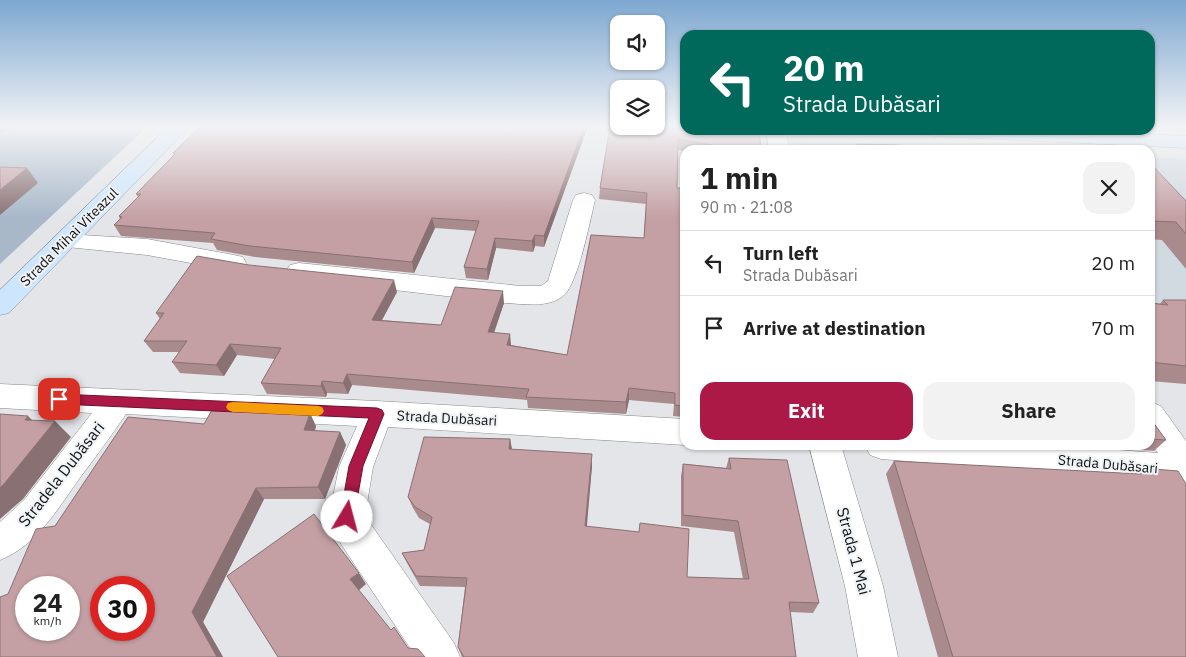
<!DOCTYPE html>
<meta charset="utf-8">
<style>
body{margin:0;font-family:"IBM Plex Sans",sans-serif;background:#f2f2f2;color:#222;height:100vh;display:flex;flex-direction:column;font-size:19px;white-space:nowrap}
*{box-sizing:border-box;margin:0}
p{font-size:16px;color:#767676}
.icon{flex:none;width:28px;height:28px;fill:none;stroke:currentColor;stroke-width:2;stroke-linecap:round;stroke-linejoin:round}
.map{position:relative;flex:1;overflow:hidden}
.panel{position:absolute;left:680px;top:145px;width:475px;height:305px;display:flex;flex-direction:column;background:#fff;border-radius:15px;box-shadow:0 1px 4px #0004}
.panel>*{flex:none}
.hud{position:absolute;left:680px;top:30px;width:475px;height:105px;border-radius:15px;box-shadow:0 1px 4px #0004;background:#00695c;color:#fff;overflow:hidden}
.controls{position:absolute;left:610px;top:15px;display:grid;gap:10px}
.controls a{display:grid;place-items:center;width:55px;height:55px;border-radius:10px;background:#fff;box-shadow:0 1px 4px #0004;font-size:25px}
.speed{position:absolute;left:15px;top:576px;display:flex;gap:10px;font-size:25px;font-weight:700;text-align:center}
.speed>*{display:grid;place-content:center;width:65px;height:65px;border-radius:50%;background:#fff;box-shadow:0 1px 4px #0004;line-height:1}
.speed small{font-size:12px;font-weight:400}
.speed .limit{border:8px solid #d22;background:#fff;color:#111}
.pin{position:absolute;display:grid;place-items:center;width:42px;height:42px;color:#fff;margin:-21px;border-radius:10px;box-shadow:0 2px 8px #0006}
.me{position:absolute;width:55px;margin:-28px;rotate:8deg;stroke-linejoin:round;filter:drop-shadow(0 0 4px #0008)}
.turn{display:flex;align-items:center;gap:18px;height:105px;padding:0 20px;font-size:22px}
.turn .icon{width:65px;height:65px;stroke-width:2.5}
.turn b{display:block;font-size:35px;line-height:42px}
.round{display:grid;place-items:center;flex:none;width:52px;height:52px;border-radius:15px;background:#f2f2f2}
.headline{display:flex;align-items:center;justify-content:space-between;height:85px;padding:0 20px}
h1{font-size:30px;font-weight:700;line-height:38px}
.button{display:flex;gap:10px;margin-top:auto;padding:10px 20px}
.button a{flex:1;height:58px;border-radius:15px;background:#ac1946;color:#fff;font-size:20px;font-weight:700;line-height:58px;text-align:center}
.button a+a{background:#f2f2f2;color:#222}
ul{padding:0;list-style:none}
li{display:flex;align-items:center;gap:15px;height:65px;padding:0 20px;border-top:1px solid #e0e0e0}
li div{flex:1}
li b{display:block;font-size:19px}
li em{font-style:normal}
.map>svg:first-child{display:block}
</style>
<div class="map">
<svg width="1186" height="657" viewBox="0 0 1186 657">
<rect width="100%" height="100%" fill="#e3e5e8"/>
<path fill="#d1d9e1" d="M793,141L985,150H795Z
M1150,157L1186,159V317L1150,314Z"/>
<path fill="#a8b8c9" d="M0,126H148L0,264Z"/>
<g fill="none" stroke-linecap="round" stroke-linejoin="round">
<defs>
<path id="street" d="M766,130H786L789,150H769Z
M584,193L592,195L595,200C590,220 578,286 562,297C546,308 524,304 506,303L299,279L290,277L286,271L290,265L299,263L521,286H541L548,281L573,200L576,195Z
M65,234L147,239L234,255L243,257L246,263L243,269L234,271L147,255L57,246L53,241L57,236Z
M0,384L377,401L685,419V445L388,427L373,467L365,516L454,643L460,657H416L341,544L329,517L339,467L357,426L126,414C111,436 95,458 79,479C57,510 36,546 0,560V522L24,500L92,413L0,408Z
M1150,402L1161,406L1186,441V484L881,459L870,455L865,445H1053L1158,453L1150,441Z
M809,445H841L883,586L898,657H858L845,586Z"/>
<path id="secondary" d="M169,126H190L9,313L0,315V290Z
M922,130H1057L1186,136V148L932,136L925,134Z"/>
</defs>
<use href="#street" stroke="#86888a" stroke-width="1"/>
<use href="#secondary" stroke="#86888a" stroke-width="1"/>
<path stroke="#767779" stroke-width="2.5" stroke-dasharray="4 2" stroke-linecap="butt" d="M0,131L23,126"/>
<use href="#street" fill="#fff" fill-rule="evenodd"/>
<use href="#secondary" fill="#cee6fd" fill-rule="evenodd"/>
</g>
<path fill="#a98a8d" d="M588,126L544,247L535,246L533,252L496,248L488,280L466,278L464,267L476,231L435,228L414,273L255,257L217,250L213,243L121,236L114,225L120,219L119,216L138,197L136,194L174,155L173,153Z
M610,126L761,150H685V151L678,150L677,188H685V417L673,416L674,404L629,400L626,414L528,408L527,400L352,385L348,394L327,393L326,397L267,394L261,383L275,359L237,355L224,376L180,373L172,362L179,352H153L144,341L160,319L156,313L397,292L382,320L441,325L504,303L494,333L511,345L567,355L644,238L646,204L599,199L600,188Z
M856,144L901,150H854Z
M1150,163L1186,201V269L1162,240L1150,239Z
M1163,300H1186V384L1150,381V303L1160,304Z
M1150,418L1166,440L1154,451L1091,445H1150Z
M204,424L316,426L315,431L340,432L346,445L325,499H264L203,622L223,657H0L8,594L55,526Z
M510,439L512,449L592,466L586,526L687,577L743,579L734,532L681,526V476L683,464L726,468L729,458L819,603L813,613L790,612L796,657H462L458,647L465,587L420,586L407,563L402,553L424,550L430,524L419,518L413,508L408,497Z
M894,461L1135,474L1142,468L1186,657H938L886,474Z"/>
<path fill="#897073" d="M584,126H588L544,247V236Z
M27,168L38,183L0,215V190Z
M432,218L435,228L414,273L412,262Z
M535,235V246L533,252L532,241Z
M495,238L496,248L488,280L487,269Z
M394,280L397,292L376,331L372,320Z
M503,291L504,303L490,344L488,332Z
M510,334L511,345H507Z
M230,344L237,355L224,376L216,365Z
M347,374L352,385L348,394L343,383Z
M322,381L327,393L326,397L321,386Z
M629,388V400L626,414V402Z
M310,413L316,426L311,442L304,430Z
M28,416L44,432L25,420Z
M55,421L71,437L23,499L0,519V488Z
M340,432L346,445L325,499L318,487Z
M510,439L512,450L509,449Z
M592,454V466L586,537L585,526Z
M256,488L264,499L203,622L223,657H217L192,612Z
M359,573L366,584L358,591L350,579Z"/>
<path fill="#c4a0a4" stroke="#897073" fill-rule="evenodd" d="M201,126H584L544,236L535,235L532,241L495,238L487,269L464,267L479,221L432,218L412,262L250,246L211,239L215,233L114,225L122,217L119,216L141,194H136L175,154L173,153Z
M610,126H685V130H759L761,150H729V148L678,139L677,188H685V406L675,405V393L629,388L626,402L526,397L529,389L347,374L343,383L322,381L321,386L261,383L281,348L230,344L216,365L172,362L187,341H144L164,313H156L197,256L249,265L394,280L372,320L441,325L455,287L503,291L488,332L510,334L507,345L567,355L591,235L644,238L647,193L600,188Z
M856,144L899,145L901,150H859Z
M968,148L1015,150H969Z
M1150,163L1186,201V234L1176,222L1150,221Z
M0,167L27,168L0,190Z
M1163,300H1186V366L1150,362V303L1168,305Z
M216,409L310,413L304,430L340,432L318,487L256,488L192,612L217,657H0V597L8,594L36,529L55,526L128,417L204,424L212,410ZM26,588H69V630H26ZM101,588H144V630H101Z
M0,414L28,416L25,420L55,421L4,484L0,488Z
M1150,418L1166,440L1150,439Z
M424,437L510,439L509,449L592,454L585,526L639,532L640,523L689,529L687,577L749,579L738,521L683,515V464L731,469L729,458L787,460L819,603L789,602L796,657H464L458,647L467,578L416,576L402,553L424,550L432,517L415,507L408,497Z
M894,461L1141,474L1142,468L1178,471L1186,484V657H953Z
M314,514L359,573L350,579L391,630L394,627L408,648L418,649L425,657H278L227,576Z"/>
<linearGradient id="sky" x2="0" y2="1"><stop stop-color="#7da7d0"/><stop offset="0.58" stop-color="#f2f3f5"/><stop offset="1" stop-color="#f2f3f5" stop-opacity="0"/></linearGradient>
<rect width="1186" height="218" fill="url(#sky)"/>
<path fill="#ac1946" stroke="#70102e" d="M59,394L377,408L382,410L384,414L363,466L354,517L352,521L347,523L342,521L340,517L349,466L369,418L59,404L55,402L53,399L55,395Z"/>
<path fill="#f59e0b" d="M233,402L318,406L322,407L324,411L322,414L318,416L233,412L228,410L226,407L228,403Z"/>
<g text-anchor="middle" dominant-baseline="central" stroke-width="4" stroke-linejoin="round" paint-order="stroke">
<g font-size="14" fill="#111213" stroke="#f0f3f5">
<text transform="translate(69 237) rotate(-45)">Strada Mihai Viteazul</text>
<text transform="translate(447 418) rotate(3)">Strada Dubăsari</text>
<text transform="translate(1108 464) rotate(5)">Strada Dubăsari</text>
</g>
<g font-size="16" fill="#111213" stroke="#f0f3f5">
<text transform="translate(61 474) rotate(-52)">Stradela Dubăsari</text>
<text transform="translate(854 551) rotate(75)">Strada 1 Mai</text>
</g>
</g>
</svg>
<div class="controls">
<a><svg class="icon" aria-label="sound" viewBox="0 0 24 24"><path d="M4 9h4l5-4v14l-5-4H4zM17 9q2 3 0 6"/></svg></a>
<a><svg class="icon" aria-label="layers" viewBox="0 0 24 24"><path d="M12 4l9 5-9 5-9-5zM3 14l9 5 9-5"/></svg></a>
</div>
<div class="speed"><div>24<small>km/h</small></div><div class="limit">30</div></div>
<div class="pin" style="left:59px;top:399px;background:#d93025"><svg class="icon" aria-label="arrive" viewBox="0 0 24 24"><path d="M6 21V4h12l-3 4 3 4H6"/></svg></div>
<svg class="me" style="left:347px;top:517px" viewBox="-20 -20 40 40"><circle r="19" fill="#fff"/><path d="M0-13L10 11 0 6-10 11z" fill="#ac1946"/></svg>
<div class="hud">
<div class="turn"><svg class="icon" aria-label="left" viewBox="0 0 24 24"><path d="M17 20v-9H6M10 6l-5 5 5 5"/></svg><div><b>20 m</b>Strada Dubăsari</div></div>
</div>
<section class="panel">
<div class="headline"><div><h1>1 min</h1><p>90 m · 21:08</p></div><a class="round"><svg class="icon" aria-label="close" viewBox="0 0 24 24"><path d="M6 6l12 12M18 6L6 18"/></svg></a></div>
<ul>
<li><svg class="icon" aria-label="left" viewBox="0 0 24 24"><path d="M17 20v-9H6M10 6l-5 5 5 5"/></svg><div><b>Turn left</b><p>Strada Dubăsari</p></div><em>20 m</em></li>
<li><svg class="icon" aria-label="arrive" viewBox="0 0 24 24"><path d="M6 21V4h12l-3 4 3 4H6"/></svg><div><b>Arrive at destination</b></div><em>70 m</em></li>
</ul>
<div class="button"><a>Exit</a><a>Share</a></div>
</section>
</div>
